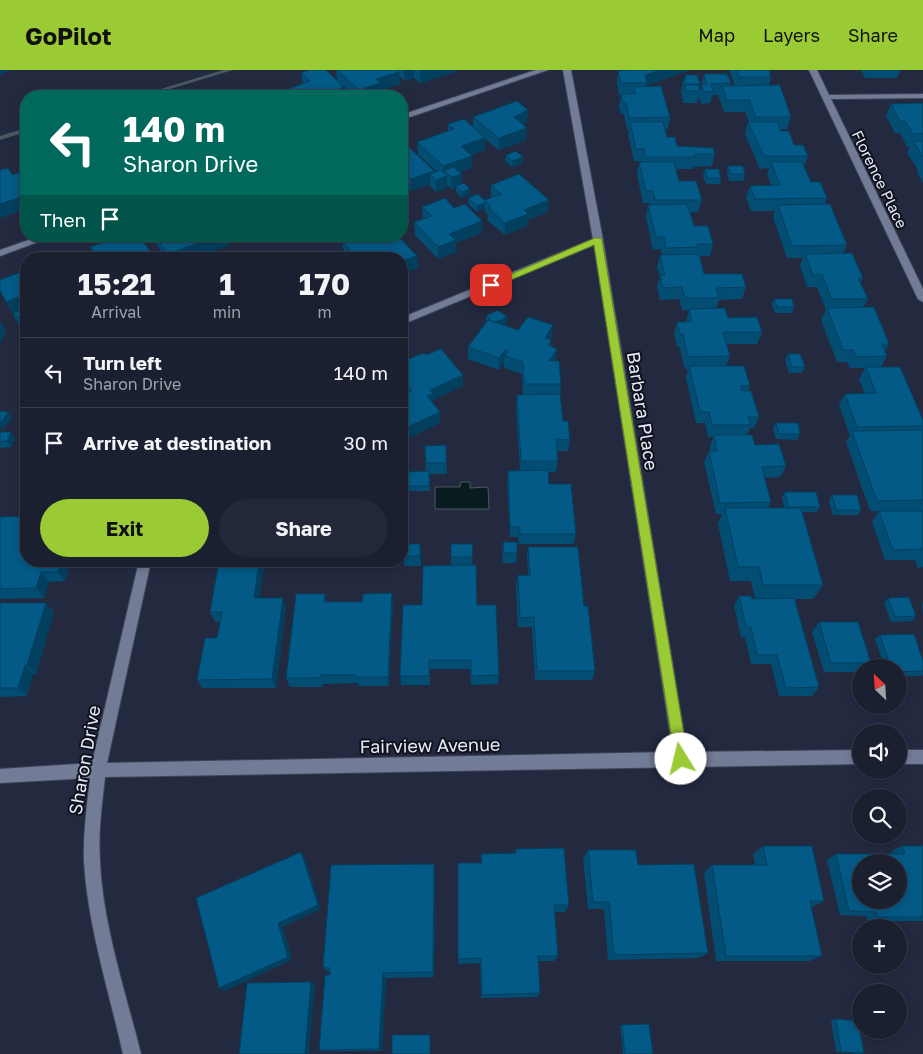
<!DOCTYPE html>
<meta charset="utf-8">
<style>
body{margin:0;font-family:"Golos Text",sans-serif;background:#232838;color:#f1f3f6;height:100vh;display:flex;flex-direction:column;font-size:19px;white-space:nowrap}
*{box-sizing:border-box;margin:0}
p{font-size:16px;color:#9fa3ab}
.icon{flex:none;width:28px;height:28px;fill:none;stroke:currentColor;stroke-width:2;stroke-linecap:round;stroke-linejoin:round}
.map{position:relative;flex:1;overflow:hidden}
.side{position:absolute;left:20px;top:182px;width:388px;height:315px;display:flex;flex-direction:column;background:#1a2030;border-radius:20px;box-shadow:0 2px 8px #0003,0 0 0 1px #383e4c}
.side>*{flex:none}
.banner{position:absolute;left:20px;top:20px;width:388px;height:152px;border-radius:20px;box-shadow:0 2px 8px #0003,0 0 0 1px #383e4c;background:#00695c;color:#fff;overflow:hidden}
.needle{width:32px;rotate:335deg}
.controls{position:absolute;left:852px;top:589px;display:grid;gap:10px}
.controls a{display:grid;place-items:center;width:55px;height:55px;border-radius:50%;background:#1a2030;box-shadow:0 2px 8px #0003,0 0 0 1px #383e4c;font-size:25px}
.pin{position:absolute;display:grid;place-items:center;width:42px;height:42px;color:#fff;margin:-21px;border-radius:10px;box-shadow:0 2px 8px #0006}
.me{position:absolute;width:55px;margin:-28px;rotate:351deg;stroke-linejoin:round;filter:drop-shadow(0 0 4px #0008)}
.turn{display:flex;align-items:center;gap:18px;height:105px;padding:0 20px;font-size:22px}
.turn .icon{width:65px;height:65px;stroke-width:2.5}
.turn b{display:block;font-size:35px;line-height:42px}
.then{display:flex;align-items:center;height:48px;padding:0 20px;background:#0003;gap:10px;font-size:19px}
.eta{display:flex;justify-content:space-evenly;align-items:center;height:85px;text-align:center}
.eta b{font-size:30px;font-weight:700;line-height:35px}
.primary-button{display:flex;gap:10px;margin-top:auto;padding:10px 20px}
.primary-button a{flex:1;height:58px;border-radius:30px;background:#9acb34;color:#111;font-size:20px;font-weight:700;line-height:58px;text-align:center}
.primary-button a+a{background:#232838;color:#f1f3f6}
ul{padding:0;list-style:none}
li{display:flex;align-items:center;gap:15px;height:70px;padding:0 20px;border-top:1px solid #383e4c}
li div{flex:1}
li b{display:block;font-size:19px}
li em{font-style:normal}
header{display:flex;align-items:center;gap:30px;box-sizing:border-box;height:70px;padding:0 25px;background:#9acb34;color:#111}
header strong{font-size:24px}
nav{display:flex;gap:28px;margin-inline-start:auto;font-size:18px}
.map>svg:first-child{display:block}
</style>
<header>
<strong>GoPilot</strong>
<nav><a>Map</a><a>Layers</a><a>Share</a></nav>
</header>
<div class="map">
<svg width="923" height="984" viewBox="0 0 923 984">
<rect width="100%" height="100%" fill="#232a40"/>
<path fill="#081b1e" stroke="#4a5960" d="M461,412H470V418L488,417L489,439H435V417H460Z"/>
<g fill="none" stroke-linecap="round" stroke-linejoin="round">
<path fill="#4a5960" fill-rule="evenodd" d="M223,0H233L147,26H138Z
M26,58V62L0,70V66Z"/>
<defs>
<path id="minor" d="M536,0H548L401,50V45Z
M563,0H571L603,170L687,682L861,680V694L105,707C102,735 98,762 100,790C102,852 126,924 141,984H123C109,921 88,857 84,792C83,764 87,736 90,708L0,713V699L92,693L139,491H151L107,693L673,682L594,175L401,255V248L593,169Z
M809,0H817L829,25L923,24V28L831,29L923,219V232L918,229Z
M40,166H54L0,186V180Z
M899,680H923V694H899Z"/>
</defs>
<use href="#minor" stroke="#404659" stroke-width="2"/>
<use href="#minor" fill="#737c96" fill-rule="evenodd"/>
</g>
<path fill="#034d73" d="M336,0H455V2L421,13L414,8L405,11L399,6L400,14L381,20V25L376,26H354L337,10Z
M627,0H688L687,1L646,16L670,47L668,59H665L667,67L677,76L715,84L712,96L693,97V99H676L679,111L702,130L698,142H690L694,156L713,174L710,186H700L704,204L746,217L742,229L719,230L716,238L728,248L762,262L757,274H726L730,286L726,296L750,315L748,321L759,347L754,358H750L747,365L755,375L786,396L780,407L765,408L771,432L768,438H784L782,427L785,422L820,437L817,442H802L823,515L813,529H795L819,617L812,626H779L771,594H751L745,567H741L734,536L739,526L755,529L751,511H730L718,454L722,444H716L704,392L709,381H710V377L713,367H708L705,353H696L686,308L688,299H685L679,276H677L674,264L677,252H686L689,240H682L679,229L660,230L657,217L660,207L657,197L660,185H662L661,179L653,180L646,147L648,135H651L650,133H643L637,105L639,92H642L641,91H634L628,64L629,60H627L624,44H621L619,36L621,25H619L617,13L618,1Z
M729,0H769L771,7L769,15L791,47L787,59H780L781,61L794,75L808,86L804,96L811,112L827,128L825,134L847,175L843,183L863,208L860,213L868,229L863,238L889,274L885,281L887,286L881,297L923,350V497L918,498L915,490H885L872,452L879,441H870L846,372L850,366L839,335L845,324H865L859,309L865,298H850L847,292H837L821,250L826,240L817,217H807L800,196L803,188H787L773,147L775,141H751L746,128L750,116L771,115L767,104L769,98L760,99L745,64L748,52H749L745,42H724L719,28V25H712L710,33L701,34L699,27L697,33H683L681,20L684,8H685V5L700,14L699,19L700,21L704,4L731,13L730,16H735Z
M861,0H901L897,8H865Z
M301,3L345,26H286L285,20L303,14Z
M923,33V113L917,102L918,100L907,83L910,77H907L900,63H895L886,46L891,34Z
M473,47L527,52L523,54L526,70L499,80L485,69V80L471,85L472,86V98L460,102L462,114L470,125L462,128L456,122V118L452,119L447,115V118L436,122L430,116V114L411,121L401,111V77L434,103L437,102L418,84L417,72L448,61V54L473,57Z
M506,85L522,94L512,97L505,91Z
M728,96L745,104L743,111H729L727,102Z
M705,99L721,108L720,114H706L703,105Z
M491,115L548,142L528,150L527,156L505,165L487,150L488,145L485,142V139L477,142L468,134V128L485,131L491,128Z
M422,137L454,138L482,163L456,173V182L438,189L415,165L414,152L423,149Z
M153,166H227L229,175L193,189H167L154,171Z
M342,171L417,186L418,198L401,204V189H349L344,183Z
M26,200V239H25L26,240V259L20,257L13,245L16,243L13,244L6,232Z
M774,229L794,237L792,243H775L772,235Z
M486,246L507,247L506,253L503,255L518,260L552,267L550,269L551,276L561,314L560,324L563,351L570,370L568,381H557L558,391L556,402H549V414L576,464L574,474H519L518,467H510L507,412L508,401H520L516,336L517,325H523L522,304L504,298V292L499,300L468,289V277L486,252Z
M788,284L805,297L802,303H789L785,290Z
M401,292L463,305V316L433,330V333L440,342V353L406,369L401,362V325L406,323L401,318Z
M26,347V377L19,367Z
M776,353L800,364L797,370L776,369L773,359Z
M0,362H11L15,368L11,377L0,378Z
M446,375L447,404H430V421H407L406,416L426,401L425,376Z
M26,408V444L18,434Z
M832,425L861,440L858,445H833L829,431Z
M0,447L26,491H71L65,511L49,512L44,528L0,529Z
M503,472L517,483L516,493H503L502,482Z
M420,474L421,484V496H404L403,486Z
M451,474H473L472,495L477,535L499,605L498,614L471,615L470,599H430V615H401L400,606L422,535L451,495Z
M528,477L584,536L595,601L592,610H535L532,557H518L516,515L518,505H528L527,487Z
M295,491V496L280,497L278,492Z
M264,496L259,528L286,537L276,618H202L197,610L217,568L220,551L215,552L210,542Z
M888,528L916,546L912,551L891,552L884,533Z
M327,532L393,533L389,616H358V613L322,614L323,617H290L286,608Z
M923,532V545L922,534Z
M0,533L54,542L36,604H33L27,626L0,627Z
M819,552L871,593L867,598H861V602H824L812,562Z
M880,565L923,591V604L922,606H899V598H885L875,569Z
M763,776L824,831L811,837L822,886L809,891H716L704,803L712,795H755L753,784Z
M902,776H923V851H868L866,846L840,845L827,790L836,784H893L892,781Z
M516,779L569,835L565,842H555L558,886L554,891H538L540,923L537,927L481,928L480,893L458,894V793H481V784L515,783Z
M588,780L638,795L708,883L699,888L608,890L604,839H588L583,789Z
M435,801L434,907L386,908L382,981H324L319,980L330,905V902H328L323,897Z
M836,949L864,983L859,984L836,982L831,950Z
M622,955L653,984H623L620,956Z"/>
<path fill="#033f5e" d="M0,0H11L0,5Z
M404,0H414V8L405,11Z
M425,0H455V2L421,13L420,1Z
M660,0H688L687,1L646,16L647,13L645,5Z
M399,2L400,14L381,20V25L376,26H359V20L376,9Z
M344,17L345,26H317Z
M528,40L527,52L514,59V47Z
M527,58L526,70L499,80V68Z
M485,68V80L461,88V76Z
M472,86V98L450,106L444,100V107L447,106V118L436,122V110L443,107V96Z
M523,87L522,94L512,97V91Z
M434,101V108L430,104V114L411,121V109Z
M462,104V116H456V118L452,119L451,107Z
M26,117V139L0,148V134L21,119Z
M470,119V125L462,128V122Z
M549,130L548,142L528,150L527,156L505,165V153L524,140Z
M485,133V139L477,142V136Z
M482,151V163L456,173V182L438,189V177L449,164Z
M218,166H227L229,175L193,189H169L168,184Z
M245,166H255L246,170Z
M150,181L153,189H130Z
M417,186L418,198L401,204V191Z
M26,224V239L13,244L6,232Z
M507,247L506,253L494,259V253Z
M0,250L6,260L0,275Z
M553,255L552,267L543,279L545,268Z
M557,279L556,290L548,302L549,291Z
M505,280L504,292L499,300V288Z
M463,305V316L433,330V335L427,326L430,320Z
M8,342L12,348L3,360L0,356V354Z
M440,342V353L406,369L405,358Z
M11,362L15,368L11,377L7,371Z
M420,474L421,484V496L420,486Z
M61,491H71L65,511L58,502Z
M259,491H262L264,496L258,537L254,528Z
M41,502L49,512L44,528L36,518Z
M392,523L393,533L389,616L388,607Z
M325,524L327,533L324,532Z
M283,528L286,537L276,618L272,609Z
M46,533L54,542L36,604L27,595Z
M25,595L33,604L27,626L18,618Z
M301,782L305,788L321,839L283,857L292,890L225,921L219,918L278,853Z
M434,794L435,801L434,907L433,902Z
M383,903L386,908L382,981L379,979Z
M311,912L315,915L309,984H305Z"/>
<path fill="#045a86" stroke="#033f5e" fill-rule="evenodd" d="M309,0H326L344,17L317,26H291L285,20L310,11L301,3Z
M337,0H397L399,2L376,9L380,13L359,20Z
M629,0H660L645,5L647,13H621L618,1Z
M737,0H769L771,7H739Z
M704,4H727L731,13L711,14L713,21L704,22L701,14L707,15Z
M685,5H697L700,14H685L684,8H686Z
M684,15H698L700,21H686Z
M780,15L791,47H756L749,30H727L722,16Z
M661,16L670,47L629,48L626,32H623L621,24H636L634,17Z
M517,31L528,40L514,47L527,58L499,68L473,47Z
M923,33V64H913L905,51H900L891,34Z
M464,49L485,68L461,76L472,86L443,96L417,72L454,59L448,54Z
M630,52H663L667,67H675L677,76L713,78L715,84H695L696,87H645L644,79H636Z
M748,52H777L781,61H789L794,75H803L808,86H764Z
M913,71H923V87Z
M407,75L434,101L411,109L401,100V77Z
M516,81L523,87L512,91L506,85Z
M639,92H674L679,111H696L702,130H655L653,121H646Z
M771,92H802L811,112H820L827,128L755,129L750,116L780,115Z
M728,96H743L745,104H731Z
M454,97L462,104L451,107L444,100Z
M8,98L12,105L26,100V117L21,119L25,126L0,134V100Z
M705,99H719L721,108H707Z
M441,100L447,106L436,110L430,104Z
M519,104L549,130L524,140L528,144L505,153L488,137L491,136L485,130L501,124L491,115Z
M464,113L470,119L462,122L456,116Z
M478,124L485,131V133L477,136L468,128Z
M445,128L454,138L465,134L482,151L449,164L456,170L438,177L414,152L432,146L422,137Z
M687,134L694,156H708L713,174H697L698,177L666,178L664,167H656L648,135Z
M830,134L847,175L792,176L778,135Z
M125,166H139L150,181L130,189H81L79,186L93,181L90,177Z
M155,166H218L168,184Z
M355,166H398L417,186L401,191V189H358L342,171Z
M335,180L342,189H312Z
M852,183L863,208H858L868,229H832L822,205H813L805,184Z
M699,184L704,204H742L746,217L716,218L719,228H685L682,217L663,218L660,205H665L660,185Z
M265,185L268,189H255Z
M26,200V224L6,232L0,220V210Z
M774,229H792L794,237H777Z
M874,237L889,274H882L887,286L856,287L853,280H843L827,238Z
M21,238L26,240V249L13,245Z
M725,238L728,248L757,247L762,262H723L730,286L688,287L683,264H680L677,252H692L689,239Z
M498,240L507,247L496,252L492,251L486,246Z
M528,247L553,255L545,268L551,270L548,275L557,279L549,291H559L561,314H524L523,292L505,286L509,281L505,280L499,288L468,277L488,250L518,260Z
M441,279L463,305L430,320L433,324L427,326L440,342L405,358L401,352V325L412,320L401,307V292L424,283L426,285Z
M788,284H800L805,297H792Z
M689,296H744L750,315L741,316L742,321H751L759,347H748L751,355H712L709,342H700Z
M866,297H900L923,350V356L857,357L845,324L876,323Z
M560,324L563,351H568L570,370L556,369L558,391H521L517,325Z
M0,341L8,342L0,354Z
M26,347V366L19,367Z
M776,353H798L800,364H779Z
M923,360V430L877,431L852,361Z
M0,362H11L7,371L0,372Z
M714,365H752L755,375L779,374L786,396L762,397L771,432L720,433L709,381H717Z
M446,375V393H426L425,376Z
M548,400L549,414H571L576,464H520V457H510L508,401Z
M429,401V416H406L407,402Z
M26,408V434H18Z
M785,422H816L820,437H788Z
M832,425H857L861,440H836Z
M725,438H801L823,515H763L759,497H738Z
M879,441H923V479L893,480Z
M26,446V491H61L58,502H41L36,518L0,519V447Z
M503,472H517V483H504Z
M404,474H420V486H403Z
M451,474H473L472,487H451Z
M528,477H578L584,536H588L595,601H537L534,547L520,548L518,505L530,506Z
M219,491H259L254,528H283L272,609L197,610L205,568H217L222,542H210Z
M476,495L477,535H496L499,605L471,606V590H429V606H400L403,535H422L423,496Z
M392,523L388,607H356V605H320V608H286L296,524H325L324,532H362L363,524Z
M739,526H751L752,529L794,528L819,617L786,618L777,585H757L751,557H746Z
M909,527L916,546L895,547L888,528Z
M0,533H46L27,595H25L18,618H0Z
M819,552H858L871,593H831Z
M914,564L923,591V601L899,602V598H891L880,565Z
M763,776H812L824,831H810L822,886H726L712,795H767Z
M902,776H923V847H878L876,842L849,841L836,784H905ZM861,792H899V830H861Z
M564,778L569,835H554L558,886H538L540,923L482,925L481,888L458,889V793H482L481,784L516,783V779Z
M588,780H636L638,795L694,794L708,883L614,885L609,832H593Z
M301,782L318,835L278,853L288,887L219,918L196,828Z
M434,794L433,902L383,903L379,979L319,980L325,905H330V898L323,897L331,795Z
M311,912L305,984H239L247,913Z
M836,949L858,951L864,983L841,982Z
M649,954L653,984H625L622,955Z
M392,965H430V984H392Z"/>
<path fill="#9acb34" stroke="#648422" d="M595,168H601L602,170L688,689L686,693L681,695L676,693L675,689L594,175L494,217L491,218L486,215Z"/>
<g text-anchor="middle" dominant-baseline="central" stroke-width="4" stroke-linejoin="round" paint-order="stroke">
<g font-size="15" fill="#e5eaf9" stroke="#10131d">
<text transform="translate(880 109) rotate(64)">Florence Place</text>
</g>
<g font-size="18" fill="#e5eaf9" stroke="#10131d">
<text transform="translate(643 341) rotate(81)">Barbara Place</text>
<text transform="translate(430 675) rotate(-1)">Fairview Avenue</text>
<text transform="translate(84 690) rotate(-80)">Sharon Drive</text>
</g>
</g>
</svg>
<div class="controls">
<a><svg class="needle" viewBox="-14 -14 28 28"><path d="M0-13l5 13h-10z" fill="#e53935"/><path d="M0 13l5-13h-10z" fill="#9fa3ab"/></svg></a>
<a><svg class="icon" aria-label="sound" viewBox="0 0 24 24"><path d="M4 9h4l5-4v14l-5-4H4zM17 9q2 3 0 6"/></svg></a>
<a><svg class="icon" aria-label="search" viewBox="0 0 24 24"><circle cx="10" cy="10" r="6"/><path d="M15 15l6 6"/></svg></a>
<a><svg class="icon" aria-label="layers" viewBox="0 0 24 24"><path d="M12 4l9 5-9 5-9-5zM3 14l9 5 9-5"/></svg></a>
<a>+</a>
<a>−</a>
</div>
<div class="pin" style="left:491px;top:215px;background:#d93025"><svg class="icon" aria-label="arrive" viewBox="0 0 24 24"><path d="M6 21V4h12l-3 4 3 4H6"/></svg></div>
<svg class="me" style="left:681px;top:689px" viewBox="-20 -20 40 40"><circle r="19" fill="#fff"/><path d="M0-13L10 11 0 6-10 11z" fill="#9acb34"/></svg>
<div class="banner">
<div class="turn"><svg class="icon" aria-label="left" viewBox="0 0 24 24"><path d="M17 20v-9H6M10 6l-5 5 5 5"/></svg><div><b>140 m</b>Sharon Drive</div></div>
<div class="then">Then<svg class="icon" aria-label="arrive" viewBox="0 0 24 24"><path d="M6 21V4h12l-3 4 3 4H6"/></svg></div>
</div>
<section class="side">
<div class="eta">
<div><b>15:21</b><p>Arrival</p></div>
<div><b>1</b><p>min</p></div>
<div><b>170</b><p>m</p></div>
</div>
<ul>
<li><svg class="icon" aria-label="left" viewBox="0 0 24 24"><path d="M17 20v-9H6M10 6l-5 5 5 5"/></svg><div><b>Turn left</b><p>Sharon Drive</p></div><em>140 m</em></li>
<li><svg class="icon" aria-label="arrive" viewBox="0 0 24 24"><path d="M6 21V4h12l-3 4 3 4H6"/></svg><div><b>Arrive at destination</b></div><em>30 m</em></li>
</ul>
<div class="primary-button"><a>Exit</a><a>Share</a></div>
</section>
</div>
